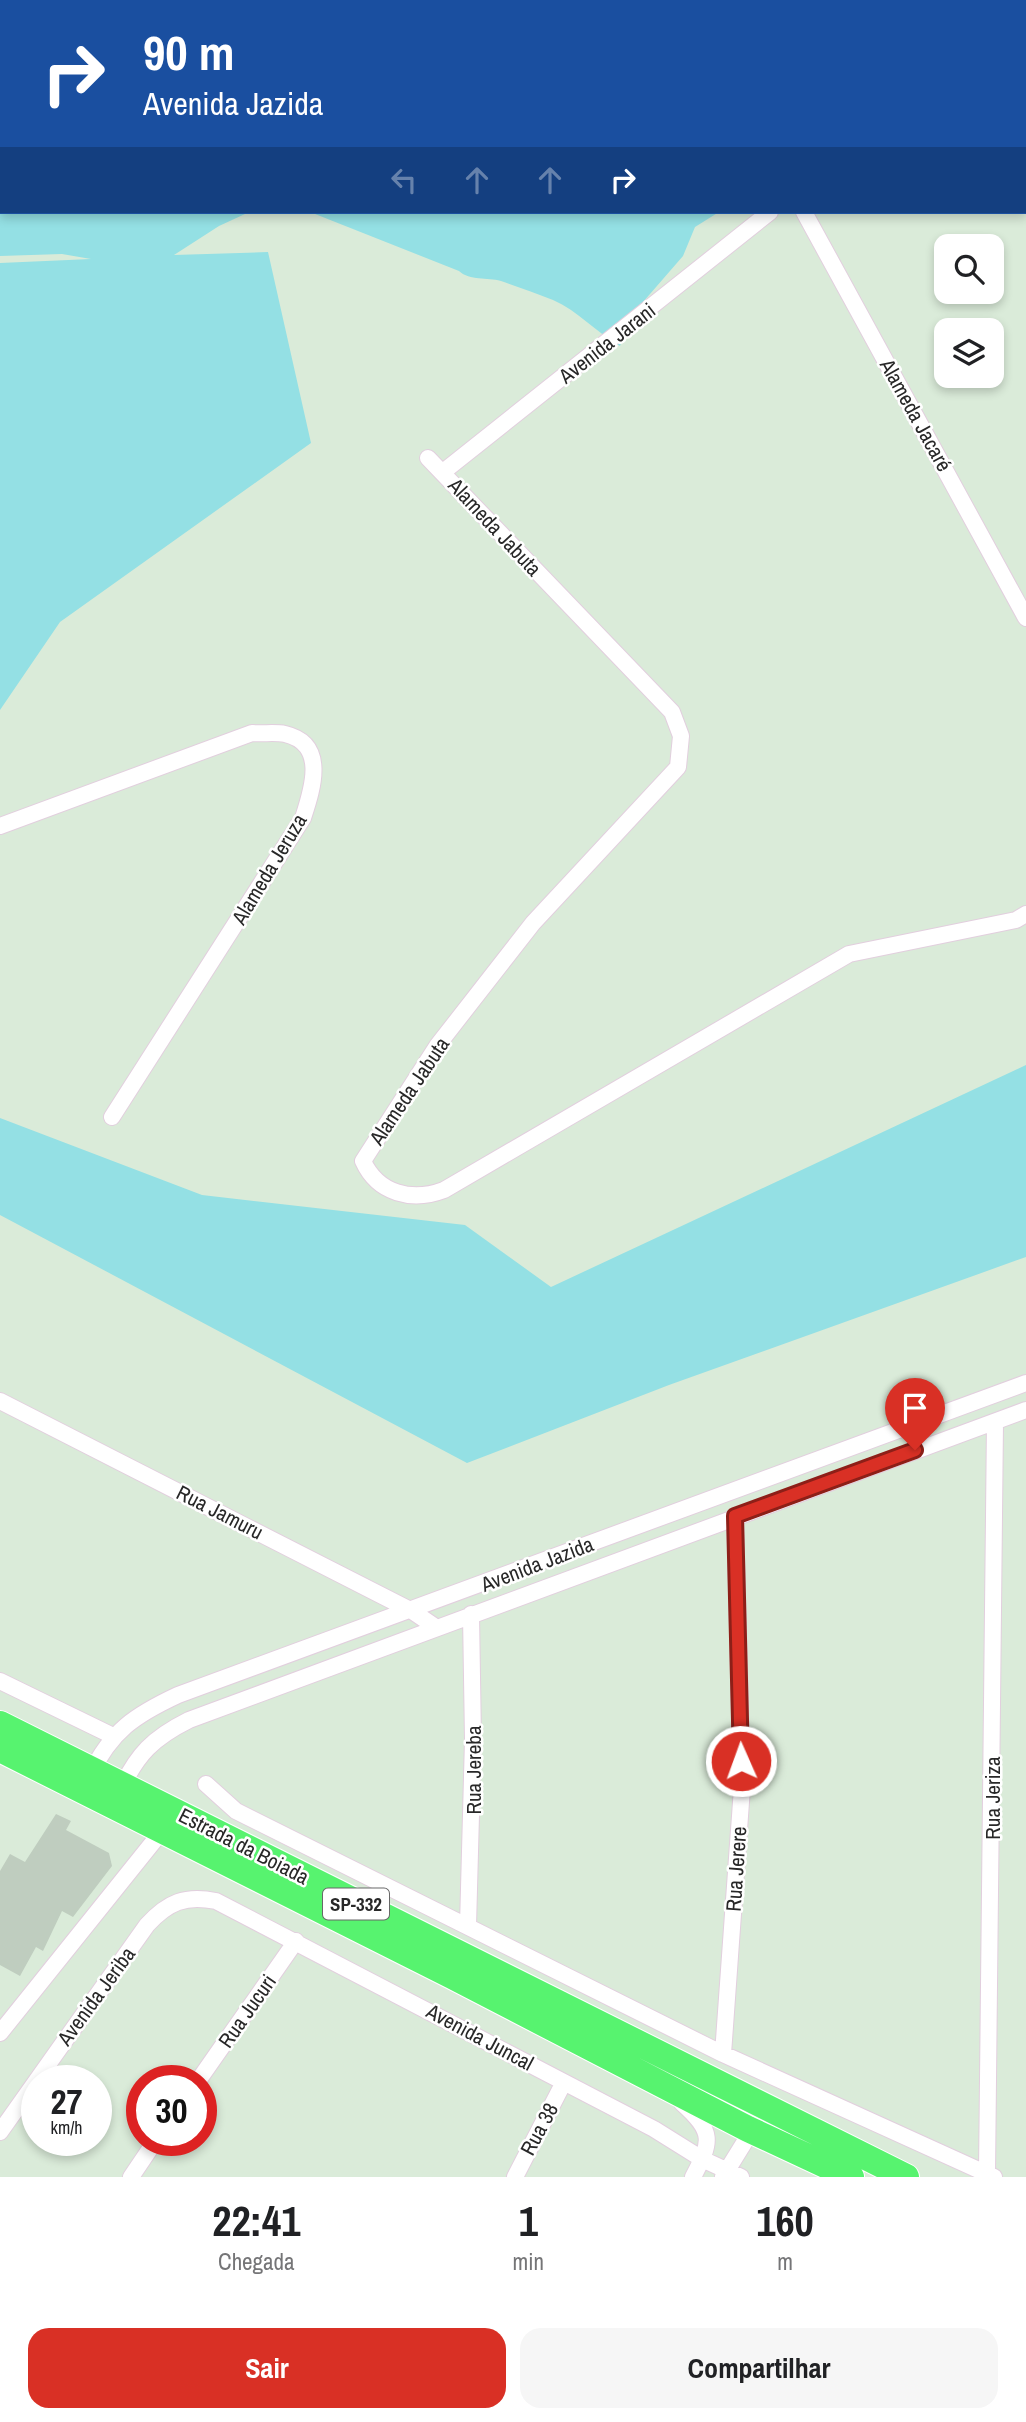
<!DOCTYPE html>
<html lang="pt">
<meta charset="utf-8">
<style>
body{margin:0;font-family:"Archivo Narrow",sans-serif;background:#f6f6f6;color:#202124;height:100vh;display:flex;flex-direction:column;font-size:26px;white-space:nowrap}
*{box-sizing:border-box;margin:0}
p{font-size:23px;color:#757577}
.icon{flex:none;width:38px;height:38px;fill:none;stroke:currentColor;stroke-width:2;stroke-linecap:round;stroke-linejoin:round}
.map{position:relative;height:2177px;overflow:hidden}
.sheet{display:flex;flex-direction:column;background:#fff;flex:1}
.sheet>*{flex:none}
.top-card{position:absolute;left:0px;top:0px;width:1027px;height:214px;box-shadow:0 4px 10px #0003;background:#1a4fa0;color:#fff;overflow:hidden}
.controls{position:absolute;left:934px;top:234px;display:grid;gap:14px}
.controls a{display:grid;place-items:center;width:70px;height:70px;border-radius:14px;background:#fff;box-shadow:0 4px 10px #0003;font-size:35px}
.speed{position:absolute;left:21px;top:2065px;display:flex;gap:14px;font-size:35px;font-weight:700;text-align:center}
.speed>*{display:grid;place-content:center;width:91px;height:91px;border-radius:50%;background:#fff;box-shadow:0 4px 10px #0003;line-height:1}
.speed small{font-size:18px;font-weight:400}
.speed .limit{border:10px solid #d22;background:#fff;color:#111}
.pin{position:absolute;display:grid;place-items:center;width:60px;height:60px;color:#fff;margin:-72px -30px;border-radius:50% 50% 50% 0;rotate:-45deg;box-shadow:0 0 7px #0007}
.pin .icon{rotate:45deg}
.me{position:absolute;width:77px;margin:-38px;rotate:358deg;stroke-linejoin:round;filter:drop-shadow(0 0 5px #0008)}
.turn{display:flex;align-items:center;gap:24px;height:147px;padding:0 28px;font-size:32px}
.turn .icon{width:91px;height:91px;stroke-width:2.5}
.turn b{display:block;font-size:49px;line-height:60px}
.lanes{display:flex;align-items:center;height:66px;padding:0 28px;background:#0003;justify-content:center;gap:35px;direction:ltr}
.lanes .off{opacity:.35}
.eta{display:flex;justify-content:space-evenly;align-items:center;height:119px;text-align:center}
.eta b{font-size:42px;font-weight:800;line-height:49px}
.primary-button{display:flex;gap:14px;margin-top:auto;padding:14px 28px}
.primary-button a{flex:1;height:80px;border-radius:21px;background:#d93025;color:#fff;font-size:28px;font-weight:800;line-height:80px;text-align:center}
.primary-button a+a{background:#f6f6f6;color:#202124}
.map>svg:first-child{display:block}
</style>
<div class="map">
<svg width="1026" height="2177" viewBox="0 0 1026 2177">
<rect width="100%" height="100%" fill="#daebd9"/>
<path fill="#94e0e4" d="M491,0H840L491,2Z
M0,180L2,212H308L245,214L219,226L174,255L268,252L311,443L60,622L0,710V263L91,259L62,254L0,256Z
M310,212H719L695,227L683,256L630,317L620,346C596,332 578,311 553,300C536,293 518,287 501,281C487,277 470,281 459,271Z
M1026,1065V1257L669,1385L467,1463L0,1215V1118L202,1195L465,1225L551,1287Z"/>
<path fill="#bfcdbf" d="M56,1814L71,1821L66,1830L109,1853L112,1866L73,1917L62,1911L43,1951L36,1947L20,1976L0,1965V1871L10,1854L25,1862Z"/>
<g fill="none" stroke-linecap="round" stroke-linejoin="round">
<defs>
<path id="street" d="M970,0L971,2
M841,2V0
M1026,107V108
M804,212L1026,618
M428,458L672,712L681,736L678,767L533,923L437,1046L363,1161C378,1194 412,1202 444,1190L849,954L1016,920L1026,914
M443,472L770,212
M0,826L252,733C263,734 275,732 285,734C328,744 312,790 303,818L112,1117
M0,1401L412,1611L437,1628
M0,1681L113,1736
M90,1775C111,1731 135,1715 178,1695L1026,1383
M206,1784L236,1811L723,2054L994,2177
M120,1791C137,1754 153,1738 189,1720L1026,1410
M468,1926L473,1740L471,1614
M0,2033L162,1831
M723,2054L742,1788L735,1516
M198,2081L296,1941
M682,2103C714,2132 712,2141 693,2177
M0,2132L147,1925C168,1902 185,1895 216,1901L654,2129L702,2159L741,2177
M987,2174L995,1422
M131,2177L156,2140
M515,2177L564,2082
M723,2177L744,2143L748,2129"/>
<path id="primary" d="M0,1724L906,2177
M0,1749L452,1976L748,2129L851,2177"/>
</defs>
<use href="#street" stroke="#e2cfde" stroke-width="18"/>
<use href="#primary" stroke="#fff" stroke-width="28"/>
<use href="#street" stroke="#fff" stroke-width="16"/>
<use href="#primary" stroke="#57f36f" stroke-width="26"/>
</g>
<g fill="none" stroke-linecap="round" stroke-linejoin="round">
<defs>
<path id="route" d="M741,1761L735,1516L915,1450"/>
</defs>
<use href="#route" stroke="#8d1f18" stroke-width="18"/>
<use href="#route" stroke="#d93025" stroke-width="12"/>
</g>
<g text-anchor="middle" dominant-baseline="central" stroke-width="5" stroke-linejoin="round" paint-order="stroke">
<rect fill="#fff" stroke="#686868" stroke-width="2" x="323" y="1888.5" width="66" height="31" rx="5"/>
<g font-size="19" font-weight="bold" fill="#282828">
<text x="356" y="1904">SP-332</text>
</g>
<g font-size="21" fill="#282828" stroke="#fff">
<text transform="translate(607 343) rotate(-38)">Avenida Jarani</text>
<text transform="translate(916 415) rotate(61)">Alameda Jacaré</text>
<text transform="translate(495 527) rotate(47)">Alameda Jabuta</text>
<text transform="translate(269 869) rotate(-59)">Alameda Jeruza</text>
<text transform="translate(409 1091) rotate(-56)">Alameda Jabuta</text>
<text transform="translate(220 1512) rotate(27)">Rua Jamuru</text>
<text transform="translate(537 1564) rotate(-21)">Avenida Jazida</text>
<text transform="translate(473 1770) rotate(-90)">Rua Jereba</text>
<text transform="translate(992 1798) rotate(-90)">Rua Jeriza</text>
<text transform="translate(244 1846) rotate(27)">Estrada da Boiada</text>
<text transform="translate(736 1869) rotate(-86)">Rua Jerere</text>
<text transform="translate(96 1996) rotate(-54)">Avenida Jeriba</text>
<text transform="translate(247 2011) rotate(-55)">Rua Jucuri</text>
<text transform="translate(480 2037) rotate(28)">Avenida Juncal</text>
<text transform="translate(539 2129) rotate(-62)">Rua 38</text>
</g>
</g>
</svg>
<div class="controls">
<a><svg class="icon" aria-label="search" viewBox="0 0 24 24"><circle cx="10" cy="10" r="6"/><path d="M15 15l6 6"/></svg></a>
<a><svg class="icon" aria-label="layers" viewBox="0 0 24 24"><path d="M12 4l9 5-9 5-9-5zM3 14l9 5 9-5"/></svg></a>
</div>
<div class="speed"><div>27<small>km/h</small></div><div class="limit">30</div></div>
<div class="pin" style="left:915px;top:1450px;background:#d93025"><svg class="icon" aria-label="arrive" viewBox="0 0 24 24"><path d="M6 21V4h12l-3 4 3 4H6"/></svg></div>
<svg class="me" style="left:741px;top:1761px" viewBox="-20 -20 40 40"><circle r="17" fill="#d93025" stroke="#fff" stroke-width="3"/><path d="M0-11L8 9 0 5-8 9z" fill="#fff"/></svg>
<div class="top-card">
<div class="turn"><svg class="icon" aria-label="right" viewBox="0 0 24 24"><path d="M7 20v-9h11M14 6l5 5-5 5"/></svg><div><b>90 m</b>Avenida Jazida</div></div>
<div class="lanes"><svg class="icon off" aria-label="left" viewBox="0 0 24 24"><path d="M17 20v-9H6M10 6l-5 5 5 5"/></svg><svg class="icon off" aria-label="ahead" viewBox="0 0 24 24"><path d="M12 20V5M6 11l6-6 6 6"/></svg><svg class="icon off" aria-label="ahead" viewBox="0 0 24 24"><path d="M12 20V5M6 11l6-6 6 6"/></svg><svg class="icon" aria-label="right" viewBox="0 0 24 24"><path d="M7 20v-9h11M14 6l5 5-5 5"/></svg></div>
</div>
</div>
<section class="sheet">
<div class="eta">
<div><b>22:41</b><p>Chegada</p></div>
<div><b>1</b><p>min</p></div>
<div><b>160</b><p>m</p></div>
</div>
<div class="primary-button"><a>Sair</a><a>Compartilhar</a></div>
</section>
